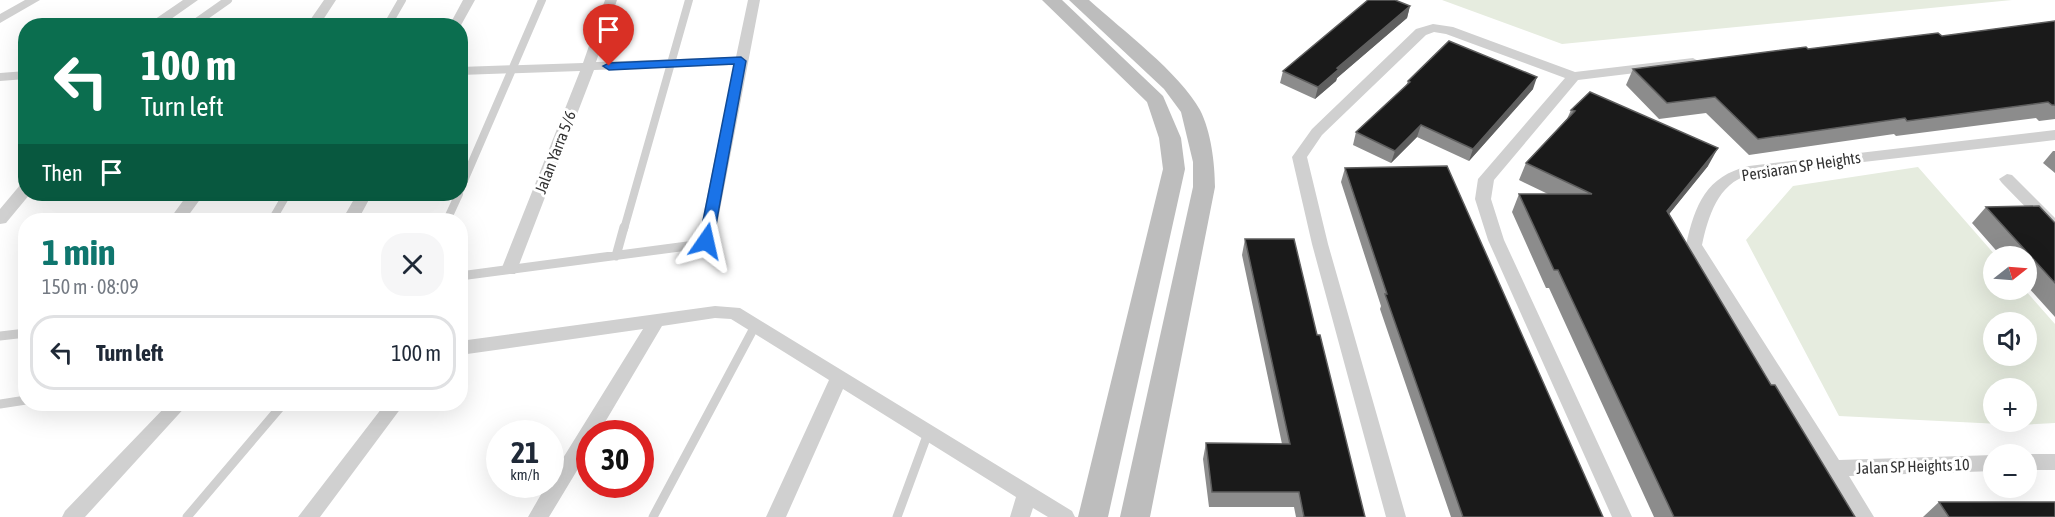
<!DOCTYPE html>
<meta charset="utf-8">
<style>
body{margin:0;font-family:"Asap Condensed",sans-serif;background:#f6f6f7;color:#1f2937;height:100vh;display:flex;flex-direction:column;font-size:22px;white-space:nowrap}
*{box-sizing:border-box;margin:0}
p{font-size:20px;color:#747a83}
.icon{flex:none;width:33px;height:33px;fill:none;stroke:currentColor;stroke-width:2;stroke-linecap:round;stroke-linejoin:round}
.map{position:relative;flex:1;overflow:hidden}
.details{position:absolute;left:18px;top:213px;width:450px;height:198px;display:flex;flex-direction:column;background:#fff;border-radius:24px;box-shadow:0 6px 24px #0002}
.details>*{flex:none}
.top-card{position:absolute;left:18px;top:18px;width:450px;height:183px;border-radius:24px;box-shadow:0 6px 24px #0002;background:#0b6e4f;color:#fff;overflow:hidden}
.needle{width:39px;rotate:73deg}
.fabs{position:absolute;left:1983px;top:246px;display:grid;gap:12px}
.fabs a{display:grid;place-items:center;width:54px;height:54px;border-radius:50%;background:#fff;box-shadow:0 6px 24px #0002;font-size:30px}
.speed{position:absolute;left:486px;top:420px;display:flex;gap:12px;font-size:30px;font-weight:700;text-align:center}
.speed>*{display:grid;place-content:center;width:78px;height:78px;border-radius:50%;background:#fff;box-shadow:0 6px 24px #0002;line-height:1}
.speed small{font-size:15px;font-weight:400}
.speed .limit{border:9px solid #d22;background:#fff;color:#111}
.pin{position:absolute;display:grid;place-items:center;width:51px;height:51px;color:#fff;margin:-62px -26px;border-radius:50% 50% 50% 0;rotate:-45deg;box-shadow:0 0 6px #0007}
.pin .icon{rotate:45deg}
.me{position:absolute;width:66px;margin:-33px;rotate:11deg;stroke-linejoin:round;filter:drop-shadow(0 0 4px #0008)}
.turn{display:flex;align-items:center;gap:21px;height:126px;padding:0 24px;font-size:27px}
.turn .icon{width:78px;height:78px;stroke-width:2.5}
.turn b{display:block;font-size:42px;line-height:51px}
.then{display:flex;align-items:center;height:57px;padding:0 24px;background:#0003;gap:12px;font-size:22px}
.round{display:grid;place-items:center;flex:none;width:63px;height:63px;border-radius:24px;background:#f6f6f7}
.summary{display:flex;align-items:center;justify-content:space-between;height:102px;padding:0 24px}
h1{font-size:36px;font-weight:700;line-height:45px;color:#0f766e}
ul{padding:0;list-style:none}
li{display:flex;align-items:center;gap:18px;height:75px;margin:0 12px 9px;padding:0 12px;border:3px solid #e0e1e3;border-radius:24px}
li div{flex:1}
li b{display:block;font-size:22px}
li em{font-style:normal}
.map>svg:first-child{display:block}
</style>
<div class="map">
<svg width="2055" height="517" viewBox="0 0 2055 517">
<rect width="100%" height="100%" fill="#fff"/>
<path fill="#e6ecdf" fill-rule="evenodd" d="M1442,0H2012L1562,44Z
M1918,167L1996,256H1994V290H2025L2055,324V423L2020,425L1839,416L1746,240L1793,186ZM1994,322H2026V356H1994ZM1994,388H2026V422H1994Z"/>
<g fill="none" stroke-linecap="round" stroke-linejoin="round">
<path stroke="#d0d0d0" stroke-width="8" d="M191,26L228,0
M387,26L402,0
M460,190L542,0
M272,220L287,194
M447,220L459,194
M624,229L689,0"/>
<path stroke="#d0d0d0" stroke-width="9" d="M616,256L624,227
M460,276L695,245L706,241
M0,336L26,333
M0,404L26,400
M187,517L283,404
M653,517L755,326
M897,517L928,433"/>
<path fill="#d0d0d0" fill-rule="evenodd" d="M25,0H40L0,23V14Z
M183,0H198L161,26H145Z
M324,0H336L319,26H306Z
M463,0H475L460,27V26H449Z
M605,0H617L596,62L736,57L748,0H760L714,241L712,245H700L698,241L734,65L594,70L517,270L515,274H503L501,270L580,71L460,75V67L583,63Z
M1433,24L1453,27L1575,72L1693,58L1700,62L1693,66L1578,80L1494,180L1491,199L1504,240L1632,517H1612L1488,240L1475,199L1478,179L1565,78L1446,34L1434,32L1426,35L1322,135L1307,157L1328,244L1406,517H1386L1312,244L1292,157L1312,129L1416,29Z
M26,71V79L0,81V73Z
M2055,130V140L1749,175C1718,183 1708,217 1702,245L1839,460L1994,455V471L1849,476L1874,517H1853L1686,245C1695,205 1706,176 1749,166Z
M2007,174L2012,175L2055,218V233L2049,231L2002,183L1999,179Z
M26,183V194H30L6,223L0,224V209L21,184Z
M188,194H204L185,220H169Z
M357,194H372L358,220H342Z
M715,306L740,308L1072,511L1075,517H1048L1033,508L1030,517H1010L1016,497L843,389L786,517H766L829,380L731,319L715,318L662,326L598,434H590V449L549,517H528L547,484H550V479L643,329L460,355V341Z
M168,404H188L85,517H62L65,511Z
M385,404H404L320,517H298Z
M2024,454H2055V470H2026V454Z"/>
<path fill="#bdbdbd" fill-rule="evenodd" d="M1042,0H1062L1163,96L1181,138L1185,169L1108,517H1078L1163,169L1159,138L1147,102Z
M1069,0H1089C1122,30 1180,73 1200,110C1211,131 1215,164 1215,187L1150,517H1120L1193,187V162L1181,112L1164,89Z"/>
</g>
<path fill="#8c8c8c" d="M1410,6L1407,18L1337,78L1336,81L1315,99L1280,83L1283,71Z
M2055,21V119L2039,121L2036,118L1896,136L1894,134L1749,155L1706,113L1659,119L1626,85L1633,69L1808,49L1942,36Z
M1408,81L1533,89L1469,161L1417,137L1391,163L1353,145L1356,132L1406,86Z
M1571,110L1708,166L1669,214L1771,385L1855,517H1654L1549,288H1546L1512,212L1519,194H1548L1519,180L1526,163L1567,119Z
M2053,151H2055V173L2043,163Z
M1345,168L1603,517H1451L1380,309L1381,306L1341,182Z
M1986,207L2055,223V317L2026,285V256H2001L1972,223Z
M1245,239L1317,335L1365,517H1296L1294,507H1209L1203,459L1206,443L1282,444L1242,255Z
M1939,502L2055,517H1923Z"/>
<path fill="#5f5f5f" d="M1410,6L1407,18L1337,78L1336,81L1315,99L1318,87L1337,68Z
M1537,77L1533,89L1469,161L1473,149Z
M1421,125L1417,137L1391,163L1395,151Z
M1718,148L1708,166L1657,229L1667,211Z"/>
<path fill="#1a1a1a" stroke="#5f5f5f" stroke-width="1.5" d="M1368,0H1395L1410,6L1337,68L1339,69L1318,87L1283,71Z
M2055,21V105H2052L2048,102L1907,121L1905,118L1758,139L1715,97L1667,103L1633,69L1806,47L1808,49L1938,33L1942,36Z
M1449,41L1537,77L1473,149L1421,125L1395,151L1356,132L1410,82L1408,81Z
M1590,92L1718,148L1667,211L1771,385H1775L1855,517H1674L1558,270H1554L1519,194H1592L1526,163L1575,111L1571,110Z
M1447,166L1603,517H1463L1385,294H1387L1345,168Z
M2039,206L2055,223V283L1986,207Z
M1245,239H1294L1317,335H1320L1365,517H1304L1299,492H1212L1206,443L1290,444Z
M1939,502H2055V517H1949Z"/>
<path fill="#1a73e8" stroke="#114b97" stroke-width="1.5" d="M741,57L746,61L713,241L706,246L699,241L734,64L609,70L603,66L609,63Z"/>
<g text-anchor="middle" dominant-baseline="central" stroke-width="6" stroke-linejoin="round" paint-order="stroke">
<g font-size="16" fill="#333" stroke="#fff">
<text transform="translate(555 152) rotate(-69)">Jalan Yarra 5/6</text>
<text transform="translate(1801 166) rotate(-9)">Persiaran SP Heights</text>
<text transform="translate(1913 466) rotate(-2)">Jalan SP Heights 10</text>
</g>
</g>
</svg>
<div class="fabs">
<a><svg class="needle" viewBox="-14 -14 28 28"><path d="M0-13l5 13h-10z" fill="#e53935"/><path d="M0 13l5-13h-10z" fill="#747a83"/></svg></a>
<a><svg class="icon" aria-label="sound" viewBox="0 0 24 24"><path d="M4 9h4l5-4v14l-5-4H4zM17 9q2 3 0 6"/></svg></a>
<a>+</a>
<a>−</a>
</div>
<div class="speed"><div>21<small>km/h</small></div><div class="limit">30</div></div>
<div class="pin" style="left:609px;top:66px;background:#d93025"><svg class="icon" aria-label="arrive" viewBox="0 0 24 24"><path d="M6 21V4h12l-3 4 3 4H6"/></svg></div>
<svg class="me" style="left:706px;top:241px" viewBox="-20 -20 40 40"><path d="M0-17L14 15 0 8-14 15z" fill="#1a73e8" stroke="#fff" stroke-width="4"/></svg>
<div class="top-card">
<div class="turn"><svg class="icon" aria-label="left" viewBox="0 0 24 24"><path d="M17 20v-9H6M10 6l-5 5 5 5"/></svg><div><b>100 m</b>Turn left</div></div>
<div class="then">Then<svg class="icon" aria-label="arrive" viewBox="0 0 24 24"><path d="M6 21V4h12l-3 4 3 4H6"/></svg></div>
</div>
<section class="details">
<div class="summary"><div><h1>1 min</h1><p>150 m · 08:09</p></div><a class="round"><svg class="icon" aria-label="close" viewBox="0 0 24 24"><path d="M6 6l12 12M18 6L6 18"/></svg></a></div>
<ul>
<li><svg class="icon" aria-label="left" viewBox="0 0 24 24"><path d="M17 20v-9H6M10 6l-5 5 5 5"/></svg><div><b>Turn left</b></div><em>100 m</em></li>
</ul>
</section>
</div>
